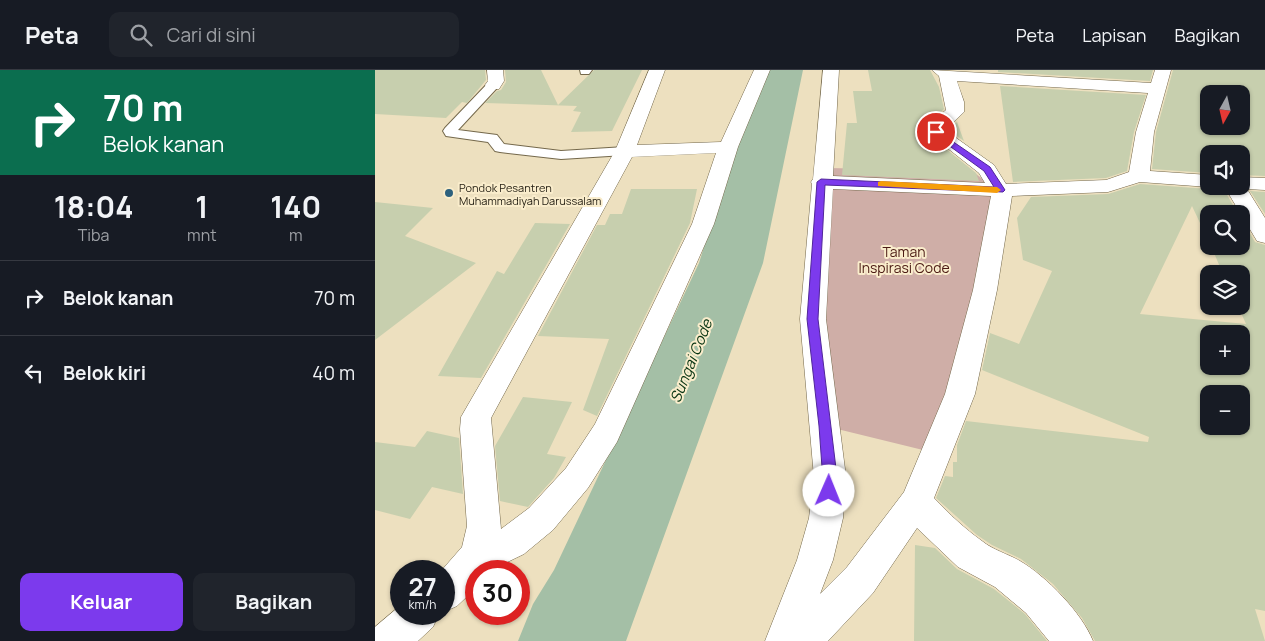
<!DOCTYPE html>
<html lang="id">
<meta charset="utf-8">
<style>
body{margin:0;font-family:Manrope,sans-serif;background:#20242c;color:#f1f3f6;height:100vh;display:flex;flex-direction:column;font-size:19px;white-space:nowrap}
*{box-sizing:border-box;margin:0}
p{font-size:16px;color:#9ea1a6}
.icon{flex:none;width:28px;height:28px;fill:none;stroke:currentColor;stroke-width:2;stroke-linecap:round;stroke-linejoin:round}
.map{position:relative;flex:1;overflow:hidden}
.details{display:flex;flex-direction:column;background:#171b24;width:375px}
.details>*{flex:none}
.guide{background:#0b6e4f;color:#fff;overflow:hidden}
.needle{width:32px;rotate:188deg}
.controls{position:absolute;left:825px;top:15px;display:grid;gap:10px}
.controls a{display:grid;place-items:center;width:50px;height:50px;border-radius:10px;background:#171b24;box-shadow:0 1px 4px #0004;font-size:25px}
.speed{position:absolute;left:15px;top:490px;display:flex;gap:10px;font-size:25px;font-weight:700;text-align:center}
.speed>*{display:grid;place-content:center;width:65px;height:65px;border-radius:50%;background:#171b24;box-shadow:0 1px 4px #0004;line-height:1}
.speed small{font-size:12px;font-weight:400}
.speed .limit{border:8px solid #d22;background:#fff;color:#111}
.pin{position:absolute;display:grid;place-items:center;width:42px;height:42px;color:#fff;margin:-21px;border:2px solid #fff;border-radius:50%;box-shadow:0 1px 5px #0007}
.me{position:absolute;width:55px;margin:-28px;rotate:1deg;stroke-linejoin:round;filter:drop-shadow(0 0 4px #0008)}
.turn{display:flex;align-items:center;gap:18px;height:105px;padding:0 20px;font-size:22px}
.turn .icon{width:65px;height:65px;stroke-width:2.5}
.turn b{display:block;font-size:35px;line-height:42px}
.eta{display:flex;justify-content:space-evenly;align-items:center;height:85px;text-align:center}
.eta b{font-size:30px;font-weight:700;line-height:35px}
.cta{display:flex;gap:10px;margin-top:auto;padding:10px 20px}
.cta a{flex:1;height:58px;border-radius:10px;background:#7c3aed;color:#fff;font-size:20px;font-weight:700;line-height:58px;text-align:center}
.cta a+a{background:#20242c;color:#f1f3f6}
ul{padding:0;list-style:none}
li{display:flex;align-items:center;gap:15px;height:75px;padding:0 20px;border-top:1px solid #363941}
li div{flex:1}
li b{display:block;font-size:19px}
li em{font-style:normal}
header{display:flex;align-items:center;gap:30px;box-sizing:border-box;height:70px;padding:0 25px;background:#171b24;border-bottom:1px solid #363941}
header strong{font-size:24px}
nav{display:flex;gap:28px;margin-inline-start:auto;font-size:18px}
.search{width:350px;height:45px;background:#20242c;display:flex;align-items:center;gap:12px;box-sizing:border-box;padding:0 18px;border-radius:10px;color:#9ea1a6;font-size:19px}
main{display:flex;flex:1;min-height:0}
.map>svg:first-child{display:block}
</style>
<header>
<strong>Peta</strong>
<div class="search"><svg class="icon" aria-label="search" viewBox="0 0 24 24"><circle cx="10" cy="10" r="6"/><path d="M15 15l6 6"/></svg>Cari di sini</div>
<nav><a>Peta</a><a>Lapisan</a><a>Bagikan</a></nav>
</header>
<main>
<section class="details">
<div class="guide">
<div class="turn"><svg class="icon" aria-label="right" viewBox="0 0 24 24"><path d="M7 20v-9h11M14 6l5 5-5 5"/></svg><div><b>70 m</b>Belok kanan</div></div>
</div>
<div class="eta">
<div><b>18:04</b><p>Tiba</p></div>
<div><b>1</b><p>mnt</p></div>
<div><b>140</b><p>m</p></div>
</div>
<ul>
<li><svg class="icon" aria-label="right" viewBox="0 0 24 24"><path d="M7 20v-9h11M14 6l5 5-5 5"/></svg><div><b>Belok kanan</b></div><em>70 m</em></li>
<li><svg class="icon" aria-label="left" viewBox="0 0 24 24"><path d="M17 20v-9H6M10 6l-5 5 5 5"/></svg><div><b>Belok kiri</b></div><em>40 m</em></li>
</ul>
<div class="cta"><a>Keluar</a><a>Bagikan</a></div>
</section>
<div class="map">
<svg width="890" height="571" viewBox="0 0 890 571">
<rect width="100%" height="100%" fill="#ede0bf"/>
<path fill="#cfaea7" d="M453,98L597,101L622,120L585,324L548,380L450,356L438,249Z"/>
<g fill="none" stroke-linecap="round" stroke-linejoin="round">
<path fill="#a4bfa6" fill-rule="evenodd" d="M384,0H428L388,193L251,571H143L158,534L179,500L324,193Z"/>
</g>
<path fill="#c7cfae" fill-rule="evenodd" d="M0,0H110L111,10L92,33L87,32L71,48L0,44Z
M130,0H166L183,35L219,0H267L237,61L196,62L206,42L198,41L202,36L110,33L122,21L126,20L131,12Z
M493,0H555L564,17L569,39L550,56V62L601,103L604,111L467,105L472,53H482L478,21H497Z
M623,0H778L775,11L623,2Z
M798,0H890V106L866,105V84H834V103L777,99L781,62ZM834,24H866V56H834Z
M625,16L771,25L759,62L752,101L731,108L638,112Z
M582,52L589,71L573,60Z
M765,114L834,119L847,116L863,144H834V172L817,136L765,244L871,254L863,236H866V204H848L836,176H866V148L880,172L890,175V541L880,539L890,571H720L707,548L678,514L646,489L617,475L602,465L561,428L570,406L578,407V392H582V375L591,351L773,372L774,367L607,300L615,263L644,274L677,201L648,190L642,148L656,127L733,124ZM834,264H866V296H834ZM834,324H866V356H834Z
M256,119H322L315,153L222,346L208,340L234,269L163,266L222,155H230L235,144H247Z
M875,121L890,122V144Z
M0,132L58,138L30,166L101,193L0,270Z
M160,153L195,154L106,308L63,306L122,201L129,204Z
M148,327L197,332L172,384L191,387L179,408L153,437L125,431L120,376Z
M52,361L84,368L88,424L57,417L35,449L0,440V372L40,377Z
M540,475L560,478L582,499L619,519L650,544L672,571H539Z"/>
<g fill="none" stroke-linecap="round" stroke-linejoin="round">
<defs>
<path id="lane" d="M205,0H217L214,4H206Z
M118,11L124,15L122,18L83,60L122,65L129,74L186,81L250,77L257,81L250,85L186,89L125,82L120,81L113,72L71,66L68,61L70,58L114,12Z"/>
<path id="street" d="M112,0H128L129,11L124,19H112L110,15L113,11Z
M274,0H290L262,75L346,72L379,0H395L363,77L339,154L242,372L213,418L178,460L149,484L114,501H101V518L82,536L69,542V501H66L87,477L92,456L85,359L86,347L240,81ZM341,83L317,154L220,354L191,398L154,438L126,459L116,348L257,87Z
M448,0H464L458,106L610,113L604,103L552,62L551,57L571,40L564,6L557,0L776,13L780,0H796L779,62L775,101L834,105V116H838L834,117L765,112L733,122L637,126L622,220L600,324L559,428C574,444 590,459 607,471C618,480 633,484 645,491C671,506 707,543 718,571H674L651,543L620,517L583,497L542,458L498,523L453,571H390L422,490L434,448L439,407L425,249L437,114L436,112L438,109ZM582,11L773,23L761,62L754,102L731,110L631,114L619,95L570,60L589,42V32ZM458,119L616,126L598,220L570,324L529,422L472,497L445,524L458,490L468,448L471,407L451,249Z
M866,107L890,108V120L872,119L890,148V173L882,171L849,116H866Z
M26,535V544H64L58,557L43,571H0V557Z"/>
</defs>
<use href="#lane" stroke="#74684b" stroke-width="2"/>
<use href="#street" stroke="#74684b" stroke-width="1"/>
<use href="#lane" fill="#fff" fill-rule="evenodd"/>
<use href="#street" fill="#fff" fill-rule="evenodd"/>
</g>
<path fill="#7c3aed" stroke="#51269a" d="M561,60L615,97L630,120L628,122L450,115L443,249L462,407L458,425L454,427L449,425L444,356L432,249L442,112L446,109L619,117L609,101L558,64L557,62Z"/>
<path fill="#f59e0b" d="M506,111L622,117L626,120L622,123L503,116V112Z"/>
<circle fill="#2d617d" stroke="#faedcc" stroke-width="2" cx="74" cy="123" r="5"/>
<g text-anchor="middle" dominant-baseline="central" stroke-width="4" stroke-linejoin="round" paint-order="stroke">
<g font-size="11" fill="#221d11" stroke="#faedcc" text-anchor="start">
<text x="84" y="117">Pondok Pesantren<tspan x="84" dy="13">Muhammadiyah Darussalam</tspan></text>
</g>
<g font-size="14" fill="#4c1b14" stroke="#faedcc">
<text x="529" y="181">Taman<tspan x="529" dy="16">Inspirasi Code</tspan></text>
</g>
<g font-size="15" font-style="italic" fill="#063311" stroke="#faedcc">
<text transform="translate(316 291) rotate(-68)">Sungai Code</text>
</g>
</g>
</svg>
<div class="controls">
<a><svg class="needle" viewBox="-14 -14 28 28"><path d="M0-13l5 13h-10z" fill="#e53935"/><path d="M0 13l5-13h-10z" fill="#9ea1a6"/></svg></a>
<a><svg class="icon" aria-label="sound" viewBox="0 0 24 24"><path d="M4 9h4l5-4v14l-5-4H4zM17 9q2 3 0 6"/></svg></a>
<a><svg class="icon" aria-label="search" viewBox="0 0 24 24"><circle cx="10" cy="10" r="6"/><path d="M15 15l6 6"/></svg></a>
<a><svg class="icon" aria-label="layers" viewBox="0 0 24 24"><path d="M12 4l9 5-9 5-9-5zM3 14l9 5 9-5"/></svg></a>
<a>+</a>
<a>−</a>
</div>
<div class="speed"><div>27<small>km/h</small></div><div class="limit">30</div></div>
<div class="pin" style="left:561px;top:62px;background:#d93025"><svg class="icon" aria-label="arrive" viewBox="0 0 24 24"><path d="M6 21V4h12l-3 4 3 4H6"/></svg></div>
<svg class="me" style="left:454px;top:421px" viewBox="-20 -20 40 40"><circle r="19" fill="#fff"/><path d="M0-13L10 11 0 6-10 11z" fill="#7c3aed"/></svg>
</div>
</main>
